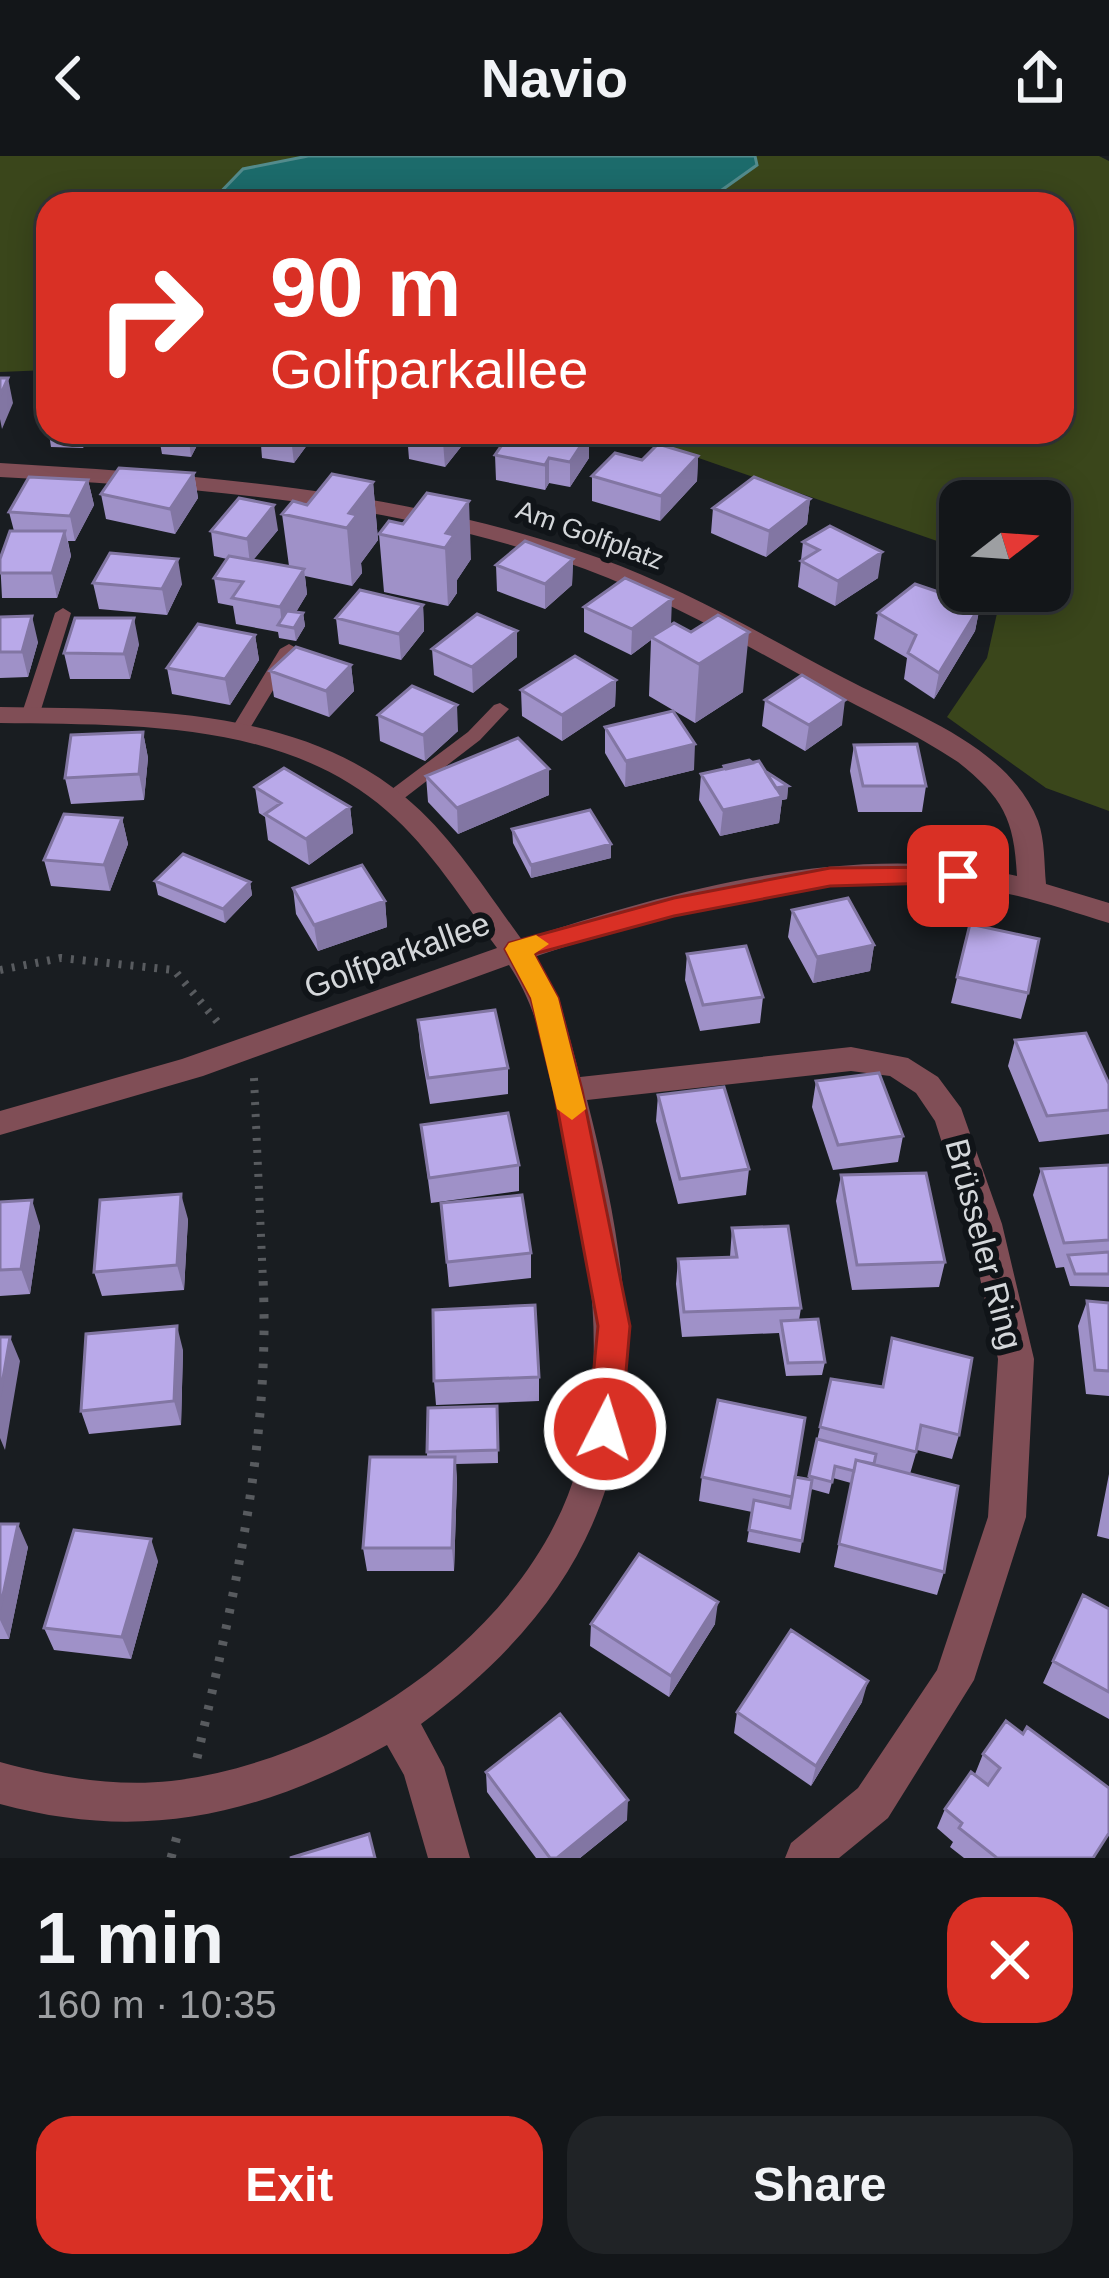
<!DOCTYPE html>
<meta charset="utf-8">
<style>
body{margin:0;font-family:Arial,sans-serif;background:#202326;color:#f1f3f6;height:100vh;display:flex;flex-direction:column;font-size:45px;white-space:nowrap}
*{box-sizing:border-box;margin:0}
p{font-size:39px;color:#9d9fa2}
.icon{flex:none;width:66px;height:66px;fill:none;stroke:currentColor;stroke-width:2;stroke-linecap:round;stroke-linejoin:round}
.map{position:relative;height:1702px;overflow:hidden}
.details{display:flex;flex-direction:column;background:#131619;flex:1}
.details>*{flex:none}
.hud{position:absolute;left:36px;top:36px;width:1038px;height:252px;border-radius:36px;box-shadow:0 6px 30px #0003,0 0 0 3px #323538;background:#d93025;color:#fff;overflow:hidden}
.needle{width:78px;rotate:73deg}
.buttons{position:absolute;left:939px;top:324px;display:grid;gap:24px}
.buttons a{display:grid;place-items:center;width:132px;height:132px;border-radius:24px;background:#131619;box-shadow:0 6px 30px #0003,0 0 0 3px #323538;font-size:60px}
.pin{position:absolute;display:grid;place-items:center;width:102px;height:102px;color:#fff;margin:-51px;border-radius:24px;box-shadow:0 6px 18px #0006}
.me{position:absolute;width:132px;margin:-66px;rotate:5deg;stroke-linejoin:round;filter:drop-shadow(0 0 9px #0008)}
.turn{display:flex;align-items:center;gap:42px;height:252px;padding:0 36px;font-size:54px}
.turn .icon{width:156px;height:156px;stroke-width:2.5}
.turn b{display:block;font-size:84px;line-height:102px}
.round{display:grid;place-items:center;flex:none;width:126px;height:126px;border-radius:36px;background:#202326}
.overview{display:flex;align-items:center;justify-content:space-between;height:204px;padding:0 36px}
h1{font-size:72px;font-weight:700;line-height:90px}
.primary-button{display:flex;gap:24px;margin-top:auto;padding:24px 36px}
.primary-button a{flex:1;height:138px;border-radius:36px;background:#d93025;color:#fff;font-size:48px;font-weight:700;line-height:138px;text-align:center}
.primary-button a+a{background:#202326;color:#f1f3f6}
header{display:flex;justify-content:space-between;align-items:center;height:156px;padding:0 36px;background:#131619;font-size:54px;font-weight:700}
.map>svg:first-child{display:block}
</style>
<header><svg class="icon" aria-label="back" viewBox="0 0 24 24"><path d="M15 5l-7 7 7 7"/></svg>Navio<svg class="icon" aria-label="share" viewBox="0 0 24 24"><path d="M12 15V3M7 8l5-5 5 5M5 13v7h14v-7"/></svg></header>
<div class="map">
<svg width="1109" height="1702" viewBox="0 0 1109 1702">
<rect width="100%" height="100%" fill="#191d21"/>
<path fill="#3a461b" d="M0,0H1099L1109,5V655L1046,632L947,561L987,502L1002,435H1050V345H960V393L624,276H1062V48H48V214L0,216Z"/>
<path fill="#1c6b6b" stroke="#538b8c" stroke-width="3" d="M308,0H755L757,9L712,41L661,48L544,41L436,48H223L214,43L243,13Z"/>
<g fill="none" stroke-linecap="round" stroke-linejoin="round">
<path stroke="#585b5f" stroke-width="8" stroke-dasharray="3 9" stroke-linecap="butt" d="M0,814L61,802L174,814L220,869
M254,922L263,1125"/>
<path stroke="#585b5f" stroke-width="9" stroke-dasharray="4.5 12" stroke-linecap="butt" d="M197,1602C233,1445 271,1284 263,1122
M171,1702L177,1680"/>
<path fill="#804e56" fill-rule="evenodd" d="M63,452L71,457L39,560L30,566L24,564L21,560L55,457Z
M289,488L298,493L247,577L244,581H232L229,577L280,493Z
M500,547L509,553L480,584L398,647H384L382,643L384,639L468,576L494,549Z"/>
<path fill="#804e56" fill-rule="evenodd" d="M0,307C203,319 407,334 599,402C686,433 764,480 844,522C910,557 1008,589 1038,665C1045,684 1044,707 1046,728L1109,747V767C1065,754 1022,738 976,732C828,711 673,755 534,801L559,842L580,921L851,891L908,902L938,921L961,952L1002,1068L1034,1203L1026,1361L974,1524L888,1662L839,1702H785L791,1687L858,1632L937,1514L988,1361L998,1203L968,1068L935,965L916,937L890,920L851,915L587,944C654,1205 656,1395 421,1568L444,1611L470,1702H428L404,1619L387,1589C259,1659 144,1687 0,1648V1606C55,1621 114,1631 171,1625C330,1606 508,1492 568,1339C611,1229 593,1102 566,990C552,930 544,861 509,809L203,920L0,979V955L182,903L497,792C463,745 431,693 387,655C284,564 129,569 0,567V551C135,553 296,550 405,641C452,680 486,735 522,784C677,733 853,684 1017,720C1014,662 1003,642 958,606C914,577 868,556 822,531C744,488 668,444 585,413C398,345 197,332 0,321Z"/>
</g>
<path fill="#9f91c8" d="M158,276H204L191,301L162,298Z
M260,276H361L353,287L313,281L294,307L262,302Z
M90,277L83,292L51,291L49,278Z
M407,278L468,282L445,311L409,303Z
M495,299L589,302L570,331L549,327L545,334L496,324Z
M698,300L697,325L660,365L592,345V320L642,304Z
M194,317L198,342L175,378L106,363L101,338Z
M88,324L94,349L75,385H68L71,400L57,442H2L0,403L14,375L9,356Z
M373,326L378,384L361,407L362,417L352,430L305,420L307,438L296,456L303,457L305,470L296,485L279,482L278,476L236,468L233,450L218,447L214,422L227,403L214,400L211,375L278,374L253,404L289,410L282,358Z
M810,343L807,368L766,401L711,377L713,352Z
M389,365L471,403L457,424V437L448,450L384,436L379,378Z
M803,386L878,422L835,450L798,431Z
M573,403L572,429L545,453L497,435L496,409Z
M93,427L182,428L167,459L99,453Z
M423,449L424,475L401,504L339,488L336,462Z
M980,450L975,475L934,543L904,523L907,502L874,483L878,457Z
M584,451L671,469L743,536L695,567L649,540L651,484L631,499L584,476Z
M0,461L38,486L28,521L0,522Z
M517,475V501L473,537L434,519L432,493Z
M255,479L259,504L230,549L172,538L167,512Z
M139,488L130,523H70L64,497Z
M351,509L354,535L329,561L274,541L270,515Z
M616,524L615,550L562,585L522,560L521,534Z
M765,544L842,569L805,595L762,570Z
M378,559L458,575L425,605L380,585Z
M605,571L694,614L625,631L605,597Z
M143,576L148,602L144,644L71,648L65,622Z
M854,589L926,630L922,656H858L850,615Z
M724,610L765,615L788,630L787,643L782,644L779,667L720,680L699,644L701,618L724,613Z
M426,620L549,639L458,678L428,646Z
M255,631L350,651L353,677L309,709L268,684L265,661L259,657Z
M122,662L128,688L110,735L51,730L44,704Z
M512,673L611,688V702L531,722L513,687Z
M155,725L250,726L252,739L225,767L158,739Z
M293,732L385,745L387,771L318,795L296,758Z
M792,754L874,789L870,815L813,827L788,781Z
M970,768L1028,837L1021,863L951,847Z
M687,798L763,841L760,867L700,875L685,824Z
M418,864L508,912V938L430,948L420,890Z
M1015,884L1109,928V978L1039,986L1008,910Z
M816,925L903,980L898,1006L833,1014L812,951Z
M658,939L749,1013L746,1039L678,1048L656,965Z
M421,969L519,1009V1035L431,1047Z
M1109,1009V1131L1070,1130L1064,1111L1056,1112L1033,1039L1041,1013Z
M841,1019L945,1106L939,1131L852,1134L836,1045Z
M0,1046L40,1070L30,1138L0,1140Z
M441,1047L531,1097V1122L449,1131Z
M188,1063L184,1134L102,1140L94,1116Z
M732,1072L801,1152L799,1164L825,1206L822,1219L786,1220L779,1177L682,1181L676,1128L678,1103L730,1101Z
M1087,1145L1109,1147V1240L1086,1238L1078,1170Z
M892,1182L959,1279L952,1303L917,1294L910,1318L944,1416L937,1439L834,1411L851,1327L833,1322L829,1338L811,1333L800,1397L747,1386L752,1356L699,1345L702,1321L793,1333L808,1324L831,1223L882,1231Z
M183,1194L181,1269L89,1278L81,1255Z
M539,1221V1245L436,1249L434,1225Z
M497,1250L498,1307L456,1308L457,1325L454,1415H367L363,1392L427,1301L428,1252Z
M1109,1318V1383L1097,1380Z
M0,1368L28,1391L9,1483H0Z
M158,1405L131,1503L54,1494L44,1472Z
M1083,1439L1109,1453V1563L1043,1527Z
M591,1468H715L669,1541L590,1490Z
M862,1546L811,1630L734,1577L737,1556Z
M1006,1565L1094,1702H964L950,1691L953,1686L937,1672L945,1653L975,1618L983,1598Z
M486,1616L627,1664L580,1702H536L487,1636Z"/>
<path fill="#8276a3" d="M8,222L13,247L2,273L0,263V240Z
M82,276H89L83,292L80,279Z
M188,276H204L191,301Z
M295,276H312L313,281L294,307L291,282Z
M352,276H361L353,287Z
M452,276H468V282L445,311L443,286Z
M589,277V302L570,331V306Z
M698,300L697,325L660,365L661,340Z
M549,302V327L545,334V309Z
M194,317L198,342L175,378L170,353Z
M88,324L94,349L75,385L70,360Z
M373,326L378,384L361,407L362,417L352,430L347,372L349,357Z
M810,343L807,368L766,401L769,375Z
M469,345L471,403L457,424V437L448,450L445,392L446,377Z
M274,349L278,374L250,408L247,383Z
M65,375L71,400L57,442L52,417Z
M882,396L878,422L835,450L838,425Z
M178,403L182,428L167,459L162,433Z
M573,403L572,429L545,453V428Z
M304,413L307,438L287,471L282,470L280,451Z
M672,443L671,469L651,481V484L631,499L632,473Z
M423,449L424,475L401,504L399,478Z
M980,450L975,475L934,543L939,517Z
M303,457L305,470L296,485L294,472Z
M32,460L38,486L28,521L22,496Z
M134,462L139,488L130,523L124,498Z
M517,475V501L473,537L472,511Z
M749,476L743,536L695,567L699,508Z
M255,479L259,504L230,549L225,523Z
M351,509L354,535L329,561L326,535Z
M616,524L615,550L562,585V559Z
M845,544L842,569L805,595L809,569Z
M457,549L458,575L425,605L423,579Z
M143,576L148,602L144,644L139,618Z
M695,588L694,614L625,631L626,605Z
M549,613V639L458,678L457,652Z
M788,630L787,643L782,644L779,667L720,680L723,654L768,634Z
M350,651L353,677L309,709L306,683Z
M122,662L128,688L110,735L104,709Z
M611,688V702L531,722V709Z
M250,726L252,739L225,767L223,753Z
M385,745L387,771L318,795L314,769Z
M874,789L870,815L813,827L817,801Z
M181,1038L188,1063L184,1134L177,1109Z
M32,1044L40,1070L30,1138L21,1113Z
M177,1170L183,1194L181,1269L174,1245Z
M10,1181L20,1205L5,1294L0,1282V1240Z
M455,1301L457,1325L454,1415L452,1392Z
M18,1368L28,1391L9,1483L0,1464V1453Z
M151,1383L158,1405L131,1503L122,1481Z
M718,1446L715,1468L669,1541L671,1520Z
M868,1525L862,1546L811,1630L816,1610Z
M628,1644L627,1664L580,1702H557Z"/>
<path fill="#b9a9e9" stroke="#8276a3" stroke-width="3" d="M0,222H8L0,240Z
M50,276H82L80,279L49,278Z
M260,276H295L291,282Z
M409,276H452L443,286L407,278Z
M511,276H581L589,277L570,306L549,302L545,309L495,299Z
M658,288L698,300L661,340L592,320L615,297L642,304Z
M119,312L194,317L170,353L101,338Z
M332,318L373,326L349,357L357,359L347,372L282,358L293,345L307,349Z
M29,321L88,324L70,360L9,356Z
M754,321L810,343L769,375L713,352Z
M427,337L469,345L446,377L454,379L445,392L379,378L389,365L403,368Z
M239,342L274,349L247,383L211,375Z
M830,370L882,396L838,425L801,405L819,394L803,386Z
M10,375H65L52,417H0V403Z
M525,385L573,403L545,428L496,409Z
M110,397L178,403L162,433L93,427Z
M229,400L304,413L280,451L232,442L243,426L214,422Z
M625,422L672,443L632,473L584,451Z
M915,428L980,450L939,517L908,497L916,479L878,457Z
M360,434L423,449L399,478L336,462Z
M287,455L303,457L294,472L278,469Z
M477,458L517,475L472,511L432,493Z
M718,459L749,476L699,508L651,481L674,467L691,476Z
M32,460L22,496H0V461Z
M75,462H134L124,498L64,497Z
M198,468L255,479L225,523L167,512Z
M296,491L351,509L326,535L270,515Z
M575,500L616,524L562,559L521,534Z
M802,519L845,544L809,569L765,544Z
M412,530L457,549L423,579L378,559Z
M673,555L695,588L626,605L605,571Z
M143,576L139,618L65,622L71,579Z
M518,582L549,613L457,652L426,620Z
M917,588L926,630H863L854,589Z
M749,604L753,607L726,613L724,610Z
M759,605L782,641L723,654L701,618Z
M284,612L350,651L306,683L265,658L281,647L255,631Z
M765,615L788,630L776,632Z
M590,654L611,688L531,709L512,673Z
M64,658L122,662L104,709L44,704Z
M183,698L250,726L223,753L155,725Z
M362,709L385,745L314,769L293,732Z
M848,742L874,789L817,801L792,754Z
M970,768L1039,783L1028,837L957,821Z
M746,790L763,841L703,849L687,798Z
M495,854L508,912L428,922L418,864Z
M1086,877L1109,928V954L1047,960L1015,884Z
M879,917L903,980L838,989L816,925Z
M724,931L749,1013L680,1023L658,939Z
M508,957L519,1009L429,1022L421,969Z
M1109,1009V1084L1064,1087L1041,1013Z
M926,1017L945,1106L857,1109L841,1019Z
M181,1038L177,1109L94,1116L100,1044Z
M522,1039L531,1097L447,1106L441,1047Z
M32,1044L21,1113L0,1114V1046Z
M788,1070L801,1152L684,1156L678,1103L737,1101L732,1072Z
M1109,1096V1118H1075L1068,1099Z
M1087,1145L1109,1147V1215L1095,1214Z
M535,1149L539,1221L434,1225L433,1154Z
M818,1163L825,1206L788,1207L781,1165Z
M177,1170L174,1245L81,1255L86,1178Z
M0,1181H10L0,1240Z
M892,1182L972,1202L959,1279L921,1269L916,1296L820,1271L831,1223L883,1231Z
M718,1244L805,1262L792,1341L702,1321Z
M497,1250L498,1294L427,1296L428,1252Z
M817,1283L876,1298L874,1308L856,1304L854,1315L835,1310L832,1326L809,1320Z
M370,1301H455L452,1392H363Z
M856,1304L958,1330L944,1416L839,1388Z
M795,1321L812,1324L802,1385L749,1374L754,1344L790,1352Z
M0,1368H18L0,1453Z
M74,1374L151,1383L122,1481L44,1472Z
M639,1398L718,1446L671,1520L591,1468Z
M1083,1439L1109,1453V1536L1053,1505Z
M791,1474L868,1525L816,1610L737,1556Z
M560,1558L628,1644L557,1702H550L486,1616Z
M1006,1565L1023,1578L1027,1571L1109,1632V1677L1093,1702H997L959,1672L962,1667L945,1653L971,1616L988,1629L1000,1612L983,1598Z
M369,1678L375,1702H290Z"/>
<path fill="#d93025" stroke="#8d1f18" stroke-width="3" d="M958,711L968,714V726L830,730L674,760L534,798L558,842L582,934L630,1170L621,1273L616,1284L605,1288L593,1284L588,1273L598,1170L554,934L531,842L505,793L509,787L674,742L830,712Z"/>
<path fill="#f59e0b" d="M536,779L549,788L534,798L558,842L586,953L572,964L557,953L531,842L505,793L509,787Z"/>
<g text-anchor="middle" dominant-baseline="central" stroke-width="12" stroke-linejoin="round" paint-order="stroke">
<g font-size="27" fill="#d4d7da" stroke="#101418">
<text transform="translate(590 379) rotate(20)">Am Golfplatz</text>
</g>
<g font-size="33" fill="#d4d7da" stroke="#101418">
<text transform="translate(397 799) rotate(-20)">Golfparkallee</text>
<text transform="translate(984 1088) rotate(75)">Brüsseler Ring</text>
</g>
</g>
</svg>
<div class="buttons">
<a><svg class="needle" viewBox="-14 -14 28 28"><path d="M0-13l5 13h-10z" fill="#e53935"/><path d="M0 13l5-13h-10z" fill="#9d9fa2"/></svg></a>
</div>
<div class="pin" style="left:958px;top:720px;background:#d93025"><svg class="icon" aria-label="arrive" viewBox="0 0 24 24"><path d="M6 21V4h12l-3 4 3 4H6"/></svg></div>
<svg class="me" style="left:605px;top:1273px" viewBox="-20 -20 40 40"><circle r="17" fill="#d93025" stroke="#fff" stroke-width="3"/><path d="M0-11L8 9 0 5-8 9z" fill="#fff"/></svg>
<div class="hud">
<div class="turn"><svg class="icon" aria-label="right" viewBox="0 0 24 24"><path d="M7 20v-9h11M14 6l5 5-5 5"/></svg><div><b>90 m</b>Golfparkallee</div></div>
</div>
</div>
<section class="details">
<div class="overview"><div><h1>1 min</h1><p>160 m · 10:35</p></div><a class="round" style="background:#d93025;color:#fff"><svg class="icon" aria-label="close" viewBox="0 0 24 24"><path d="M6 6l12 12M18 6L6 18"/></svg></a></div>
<div class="primary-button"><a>Exit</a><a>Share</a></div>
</section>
